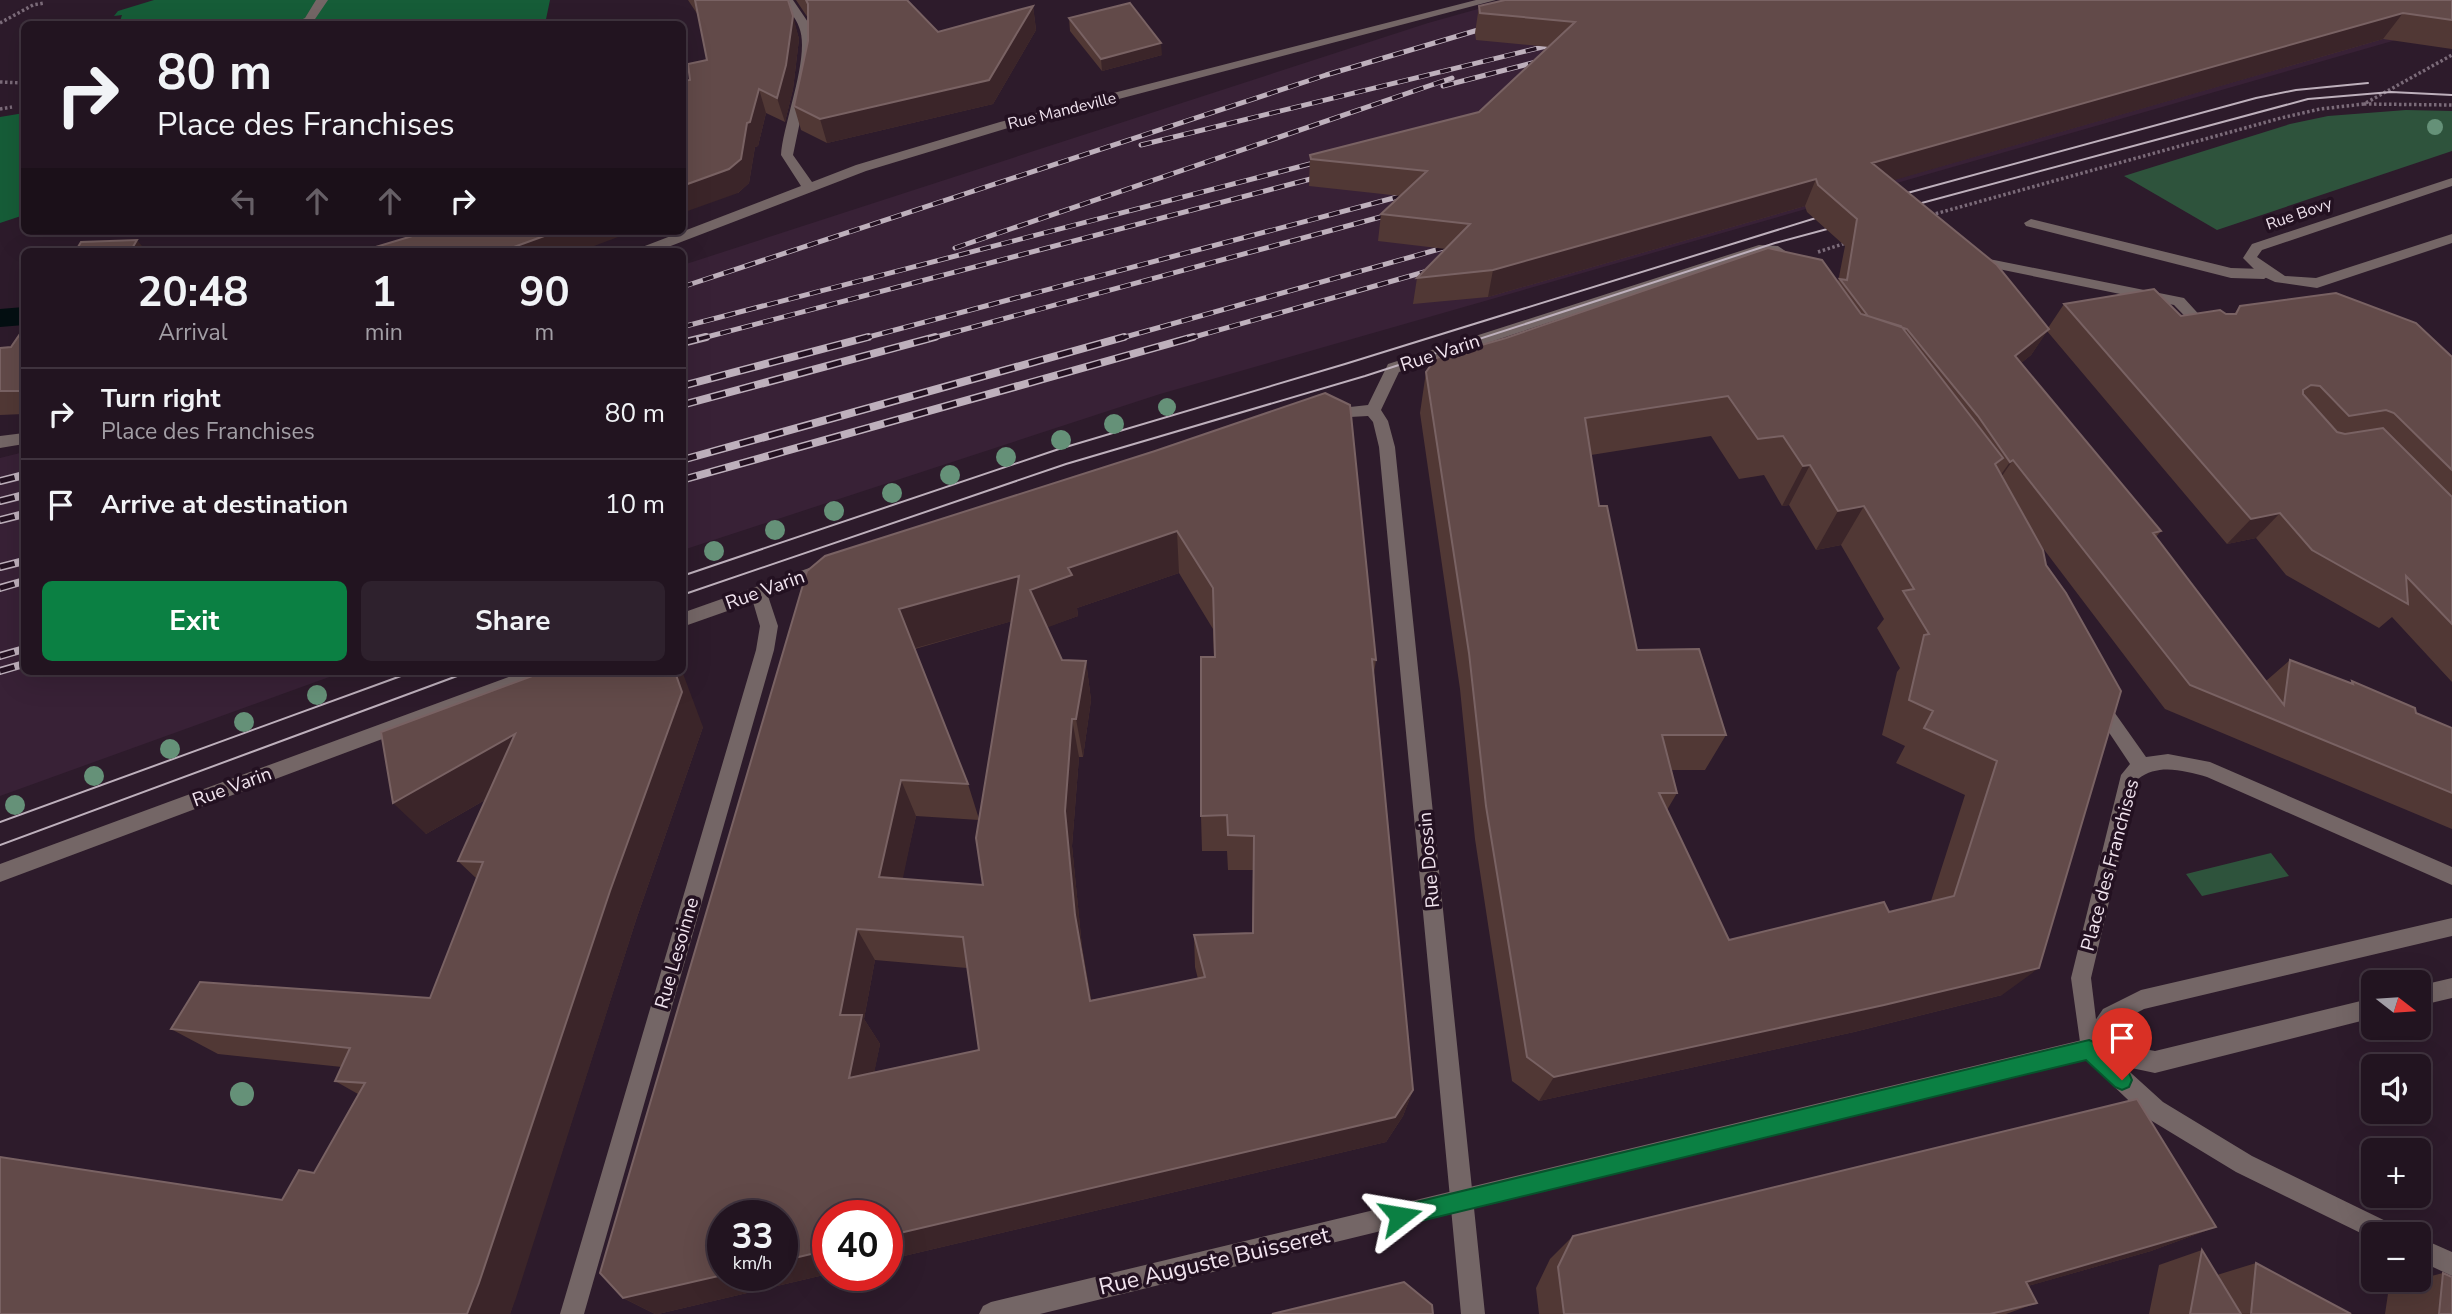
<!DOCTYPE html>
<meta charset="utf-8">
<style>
body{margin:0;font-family:"Nunito Sans",sans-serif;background:#2e212d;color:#f1f3f6;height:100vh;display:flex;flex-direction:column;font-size:26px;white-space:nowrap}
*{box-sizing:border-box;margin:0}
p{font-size:23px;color:#a29ea5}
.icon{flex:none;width:38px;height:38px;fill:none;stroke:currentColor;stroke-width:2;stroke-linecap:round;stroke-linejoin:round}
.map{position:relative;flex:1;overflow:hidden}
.sheet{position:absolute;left:21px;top:248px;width:665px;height:427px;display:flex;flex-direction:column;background:#221420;border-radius:10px;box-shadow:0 7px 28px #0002,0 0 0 2px #3f333e}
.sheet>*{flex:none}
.top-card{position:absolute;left:21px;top:21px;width:665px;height:214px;border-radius:10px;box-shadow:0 7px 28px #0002,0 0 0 2px #3f333e;background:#221420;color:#f1f3f6;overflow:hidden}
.needle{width:46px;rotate:107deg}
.controls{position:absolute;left:2361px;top:970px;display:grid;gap:14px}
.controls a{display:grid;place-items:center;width:70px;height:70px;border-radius:10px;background:#221420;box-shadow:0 7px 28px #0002,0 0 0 2px #3f333e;font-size:35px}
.speed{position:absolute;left:707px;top:1200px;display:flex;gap:14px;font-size:35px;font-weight:700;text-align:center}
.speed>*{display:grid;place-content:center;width:91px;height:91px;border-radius:50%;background:#221420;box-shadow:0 7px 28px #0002,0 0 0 2px #3f333e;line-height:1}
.speed small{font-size:18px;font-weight:400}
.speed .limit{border:10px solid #d22;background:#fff;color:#111}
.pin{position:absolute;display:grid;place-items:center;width:60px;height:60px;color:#fff;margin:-72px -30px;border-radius:50% 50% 50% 0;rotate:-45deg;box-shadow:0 0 7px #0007}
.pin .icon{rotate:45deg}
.me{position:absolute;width:77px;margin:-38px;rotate:76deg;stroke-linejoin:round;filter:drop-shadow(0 0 5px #0008)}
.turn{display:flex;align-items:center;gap:24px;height:147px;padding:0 21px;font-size:32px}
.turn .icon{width:91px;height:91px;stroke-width:2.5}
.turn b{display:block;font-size:49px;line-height:60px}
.lanes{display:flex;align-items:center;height:66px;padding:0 21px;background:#0003;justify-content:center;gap:35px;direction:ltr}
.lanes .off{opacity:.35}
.eta{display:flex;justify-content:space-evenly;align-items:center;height:119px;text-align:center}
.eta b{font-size:42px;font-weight:700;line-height:49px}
.primary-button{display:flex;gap:14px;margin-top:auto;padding:14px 21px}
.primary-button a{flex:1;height:80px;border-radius:10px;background:#0b8043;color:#fff;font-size:28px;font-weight:700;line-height:80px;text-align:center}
.primary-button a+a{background:#2e212d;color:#f1f3f6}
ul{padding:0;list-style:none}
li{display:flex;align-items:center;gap:21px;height:91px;padding:0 21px;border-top:2px solid #3f333e}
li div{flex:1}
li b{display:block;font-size:26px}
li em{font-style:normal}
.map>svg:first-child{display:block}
</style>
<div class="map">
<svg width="2452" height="1314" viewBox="0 0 2452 1314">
<rect width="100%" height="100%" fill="#2d1b2b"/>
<path fill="#382136" d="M1510,0L2452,24L1160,394L683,550V265L1428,23Z
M24,452V672H343L0,796V458Z"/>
<path fill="#2e533c" d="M2406,110L2452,111V151L2217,230L2124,176L2290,124L2328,116Z
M2271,853L2289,876L2202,896L2186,874Z"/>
<path fill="#165d38" d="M154,0H550L545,24H119L122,15L114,16L118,11Z
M24,113V215L0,223V117Z"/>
<path fill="#040f12" d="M24,307V325L0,327V309Z"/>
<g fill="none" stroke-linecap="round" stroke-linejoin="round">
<path stroke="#7b6b79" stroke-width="3.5" stroke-dasharray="2.5 2.5" stroke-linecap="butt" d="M0,23L33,5L44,3
M0,82L24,83
M2364,104L2452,105
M0,109L12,107
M1931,215L2281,118L2320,109L2364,104L2452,55
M1818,252L1846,243"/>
<path fill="#746666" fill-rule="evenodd" d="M316,0H328L313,22L292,24L305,18Z
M2031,219L2231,268L2264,269L2271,274L2264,279L2231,278L2026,226L2024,223Z
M1974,256L2184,298L2215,332L2213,335H2203L2174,305L1969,263V257Z"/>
<path fill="#746666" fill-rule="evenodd" d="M781,0H793L812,28L813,44L812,64L793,155L812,182L856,165L1000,122L1476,0H1496L1008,128L866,171L655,252H635L637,249L801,186L781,155C783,123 811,55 799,27C796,18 787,8 781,0Z
M2452,178V186L2262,250L2257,257L2285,276L2316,278L2452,234V243L2317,288L2275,282L2260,275L2243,258L2252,244Z
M1759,245L1778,246L1794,257L1787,261L1770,253H1760L1399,372L1381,410L1388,421L1395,447L1485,1314H1461L1379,447L1373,422L1368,416L1350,417L1324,412L1321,408L1329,403L1350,407L1368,405L1388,364Z
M24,433V444L0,448V436Z
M826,562L832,564L834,569L832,574L768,596L778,626L774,650L584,1314H560L756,650L760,626L753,602L682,627V613Z
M522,672H551L548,677L0,882V864Z
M2099,696L2105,699L2146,757L2168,754L2210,762L2452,867V885L2207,777C2184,771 2159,763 2138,779L2091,978L2099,1044L2163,1102L2252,1156L2396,1226L2399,1234H2373V1239L2236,1172L2147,1118L2082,1056L2071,978L2121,775L2130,764L2090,704L2093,699Z
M2418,1237L2452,1252V1276L2418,1260Z"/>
<path fill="#746666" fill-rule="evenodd" d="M2452,918V936L2144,1009L2117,1023L2106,1042L2155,1051L2373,998V1018L2155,1073L2089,1059L1040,1314H979L983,1306L991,1302L2082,1040L2103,1009L2141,990Z
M2452,978V998L2418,1006V986Z"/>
<path stroke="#beb0bc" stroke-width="2" d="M1889,198L2256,98L2296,90L2368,83
M1903,208L2308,99L2391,92L2452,95
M682,576L1059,449L1345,364L1832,213
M682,595L1066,464L1365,376L1775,243L1846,224
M0,822L412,672
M0,845L468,672"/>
<defs>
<path id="rail-far1" d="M1443,86L1548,59
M1141,145L1563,42
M955,248L1452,78
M682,287L1326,75L1495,25
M682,327L1329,159
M699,339L1326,175
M861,339L1420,191
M929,339L1399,212
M1118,339L1461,243
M1187,339L1442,267"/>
<path id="rail" d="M682,343L706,337
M682,386L868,337
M682,405L935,337
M682,460L1124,337
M682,480L1193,337
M0,481L24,475
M0,501L24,495
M0,520L24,514
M0,567L24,561
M0,588L24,581
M0,656L24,649
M0,671L24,664"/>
</defs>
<use href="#rail-far1" stroke="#beb0bc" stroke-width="5"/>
<use href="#rail" stroke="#beb0bc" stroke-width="8"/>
<use href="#rail-far1" stroke="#231121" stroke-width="3.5" stroke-dasharray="11" stroke-linecap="butt"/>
<use href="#rail" stroke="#231121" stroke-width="5" stroke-dasharray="15" stroke-linecap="butt"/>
</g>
<g fill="#659178">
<circle cx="2435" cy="127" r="8"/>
<circle cx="1167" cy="407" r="9"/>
<circle cx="1114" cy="424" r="10"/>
<circle cx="1061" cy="440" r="10"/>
<circle cx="1006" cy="457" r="10"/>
<circle cx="950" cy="475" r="10"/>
<circle cx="892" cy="493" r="10"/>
<circle cx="834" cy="511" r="10"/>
<circle cx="775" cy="530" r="10"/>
<circle cx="714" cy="551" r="10"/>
<circle cx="317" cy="695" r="10"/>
<circle cx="244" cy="722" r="10"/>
<circle cx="170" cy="749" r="10"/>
<circle cx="94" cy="776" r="10"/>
<circle cx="15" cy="805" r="10"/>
<circle cx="242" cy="1094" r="12"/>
</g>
<path fill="#513835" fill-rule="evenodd" d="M688,0H788L799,39L793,89L785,122L766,113L758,146L755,147L749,183L738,193L707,60L698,15Z
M796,0H907L938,32L1033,6L1036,30L993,104L827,143L801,130L794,106L808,41V18Z
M2452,0V49L2383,39L1893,180L2048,328L2064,304L2181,316L2234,314L2240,306L2452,357V682L2392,617L2379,628L2286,575L2256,538L2227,544L2047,331L2031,355L2021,363L2161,531L2156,537L2266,681L2290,660L2350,683L2352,681L2416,713L2452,728V829L2165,709L2039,543L2002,995L1854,1032L1539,1101L1512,1081L1475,839L1460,689L1420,413L1426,372L1838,282L1845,246L1807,212L1805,206L1488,297L1413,304L1417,278L1446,249L1378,241L1381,214L1401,196L1309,186L1310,155L1479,112L1549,47L1476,40L1475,33L1479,6ZM1711,436L1739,479L1764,475L1782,506L1789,505L1816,550L1841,545L1884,619L1877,628L1900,668L1897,672L1882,735L1905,746L1896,763L1965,795L1931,901L1889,912L1729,940L1667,810L1677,793L1671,770H1705L1726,735L1637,650L1599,506L1591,455Z
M1069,18L1162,55L1102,71L1070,31Z
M24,328V414L0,415V348L11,347Z
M1155,451L1376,660L1374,673L1413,1090L1403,1116L1386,1142L887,1260V1216L828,1274L658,1314H655L623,1298L807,571ZM1179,573L1213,629L1214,657L1201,816L1202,851H1227L1228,870H1253L1252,933L1194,935L1195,967L1198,979L1091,1000L1082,947L1072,846L1079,757H1083L1091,700L1086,661L1062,660L1047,627L1078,616L1077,608ZM1012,621L979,819L968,784L915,649ZM916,816L979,820L983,885L902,879ZM875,960L967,968L979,1050L874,1072L880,1044L864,1019Z
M703,727L636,920L510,1314H0L282,1200L314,1173L358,1094L335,1081L342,1067L218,1054L171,1029L430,998L477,879L458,861L485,800L426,834L381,732Z
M2216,1227L2151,1251L2028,1286L2037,1303L2006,1314H1539L1536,1288L1550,1259L1573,1236Z
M2202,1250L2217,1275L2256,1263L2351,1314H2149L2159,1265Z
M2443,1273L2452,1314H2385L2389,1287Z"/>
<path fill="#3b2529" d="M789,1L799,39L793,89L785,122L777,98Z
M1033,6L1036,30L993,104L827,143L820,119Z
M2403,13L2383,39L1860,190L1872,163Z
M1161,43L1162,55L1102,71L1101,59Z
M759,89L766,113L758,146L755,147L749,183L738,193L682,213V186L747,123Z
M1816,179L1805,206L1488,297L1493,270Z
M558,231H634L578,252H500Z
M137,240L147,252H130Z
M2049,329L2031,355L1998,382L2015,356Z
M2013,460L1995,486L1992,487L2010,462Z
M1810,465L1789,505L1782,506L1803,466Z
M1864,506L1841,545L1816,550L1838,511Z
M2280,513L2256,538L2227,544L2251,519Z
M1177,531L1179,573L1077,608L1078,616L1038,631L1030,590L1068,568Z
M1019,576L1027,617L912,649L899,609Z
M1086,661L1091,700L1083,757L1076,719Z
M682,671L703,727L636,920L516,1298L510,1314H467L675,672H682Z
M1072,719L1079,757L1072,846L1082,947L1097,1030L1090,1001L1075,915L1065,811Z
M515,734L542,767L426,834L393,803Z
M901,780L916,816L896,911L879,877Z
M857,929L875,960L864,1019L880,1044L868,1104L849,1078L840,1015Z
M2039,968L2002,995L1854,1032L1539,1101L1554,1077Z
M1413,1090L1403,1116L1386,1142L887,1260V1236Z
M2216,1227L2151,1251L1972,1302L2026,1282Z
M828,1250V1274L658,1314H655L623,1298L723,1275L782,1276V1261Z"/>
<path fill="#624a49" stroke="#796263" stroke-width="2" fill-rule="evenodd" d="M695,0H788L793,16L786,65L777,98L759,89L750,122L747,123L741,159L729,169L682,186V81L690,80L688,64L707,60Z
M806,0H907L938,32L1033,6L989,80L820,119L794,106L808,41V4Z
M1505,0H2452V20L2403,13L1872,163L1997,265L2049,329L2015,356L2161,531L2153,533L2284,705L2290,660L2353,684L2352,681L2415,708L2416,713L2452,728V793L2190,685L2013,460L2010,462L1978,416L1907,329L1868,316L1840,279L1847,280L1857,219L1818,185L1816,179L1493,270L1417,278L1470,224L1381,214L1427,171L1311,159L1310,155L1479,112L1575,22L1480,13L1479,6Z
M1130,3L1161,43L1101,59L1069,18Z
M429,231H558L500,252H359Z
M137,240L130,252H75L81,242Z
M1768,248L1822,260L1861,314L1901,326L2003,458L1995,464L2043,550L2046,565L2066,593L2121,691L2039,968L1884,1005L1554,1077L1527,1057L1486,806L1469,653L1426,372L1436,358L1506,338ZM1728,396L1758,439L1783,436L1803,466L1810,465L1838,511L1864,506L1914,589L1903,591L1929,634L1924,635L1909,700L1933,711L1924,728L1997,761L1954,896L1889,912L1884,902L1729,940L1659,793H1677L1662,735H1726L1699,649L1637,650L1607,506H1599L1585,418Z
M2154,289L2181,316L2220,310L2226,314H2236L2240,306L2336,293L2416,323L2452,357V470L2394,413L2386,410L2349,416L2320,386L2311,385L2303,390V394L2337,432L2345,434L2383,428L2452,497V624L2406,576L2408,604L2312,550L2280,513L2251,519L2064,304Z
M24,328V391H0V348L11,347Z
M1325,393L1350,405L1376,660L1372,659L1413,1090L1395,1117L887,1236V1216H828V1250L782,1261V1216H723V1275L623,1298L600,1273L807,571L825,556L1155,451ZM1177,531L1213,588L1215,657H1201V816L1227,815L1228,835L1254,836L1253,933L1194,935L1205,977L1090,1001L1075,915L1065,811L1072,719H1076L1086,661L1062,660L1030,590L1072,575L1068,568ZM1019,576L976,838L983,885L879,877L901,780L968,784L899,609ZM857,929L963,937L979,1050L849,1078L862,1015H840Z
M543,672H675L682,692L610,891L479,1283L467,1314H0V1157L282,1200L299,1170L314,1173L365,1083L335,1081L350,1048L171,1029L200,982L430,998L483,862L458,861L515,734L393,803L381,732Z
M2137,1099L2216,1227L2026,1282L2037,1303L1990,1314H1564L1558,1267L1573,1236Z
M2202,1250L2241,1314H2190Z
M2256,1263L2351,1314H2251Z
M2443,1273L2452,1277V1314H2439Z
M1404,1282L1432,1305L1433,1314H1272Z"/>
<path fill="#0b8043" stroke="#07532c" stroke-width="2" d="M2089,1040L2096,1043L2129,1073L2132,1080L2129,1087L2122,1090L2115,1087L2086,1060L1400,1226L1393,1223L1390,1216L1393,1209L1400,1206Z"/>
<g text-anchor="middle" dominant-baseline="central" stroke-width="7" stroke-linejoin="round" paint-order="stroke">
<g font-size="16" fill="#f1e4ef" stroke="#231121">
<text transform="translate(1062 111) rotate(-14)">Rue Mandeville</text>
<text transform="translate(2299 214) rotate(-19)">Rue Bovy</text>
</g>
<g font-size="19" fill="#f1e4ef" stroke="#231121">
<text transform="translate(1440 353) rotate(-18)">Rue Varin</text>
<text transform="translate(765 590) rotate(-20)">Rue Varin</text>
<text transform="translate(232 787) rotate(-20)">Rue Varin</text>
<text transform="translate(1429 860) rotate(-95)">Rue Dossin</text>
<text transform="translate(2110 865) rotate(-75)">Place des Franchises</text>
<text transform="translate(677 953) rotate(-74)">Rue Lesoinne</text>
</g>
<g font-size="23" fill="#f1e4ef" stroke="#231121">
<text transform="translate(1214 1261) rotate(-13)">Rue Auguste Buisseret</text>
</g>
</g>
</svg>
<div class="controls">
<a><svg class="needle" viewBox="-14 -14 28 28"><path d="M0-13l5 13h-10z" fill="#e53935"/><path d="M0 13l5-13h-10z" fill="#a29ea5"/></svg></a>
<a><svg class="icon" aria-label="sound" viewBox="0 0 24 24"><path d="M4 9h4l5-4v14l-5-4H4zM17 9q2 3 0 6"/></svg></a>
<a>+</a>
<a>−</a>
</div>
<div class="speed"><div>33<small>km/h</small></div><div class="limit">40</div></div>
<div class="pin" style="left:2122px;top:1080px;background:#d93025"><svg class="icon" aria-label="arrive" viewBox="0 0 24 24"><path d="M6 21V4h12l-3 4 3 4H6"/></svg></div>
<svg class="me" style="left:1400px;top:1216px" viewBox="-20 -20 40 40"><path d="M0-17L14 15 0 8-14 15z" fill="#0b8043" stroke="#fff" stroke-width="4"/></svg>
<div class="top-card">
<div class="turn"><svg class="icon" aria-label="right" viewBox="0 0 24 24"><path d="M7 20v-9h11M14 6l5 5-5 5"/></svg><div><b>80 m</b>Place des Franchises</div></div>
<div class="lanes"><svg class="icon off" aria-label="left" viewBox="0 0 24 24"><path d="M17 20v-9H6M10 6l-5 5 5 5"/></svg><svg class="icon off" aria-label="ahead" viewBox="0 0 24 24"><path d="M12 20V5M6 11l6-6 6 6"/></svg><svg class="icon off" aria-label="ahead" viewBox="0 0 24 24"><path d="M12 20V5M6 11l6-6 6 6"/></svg><svg class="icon" aria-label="right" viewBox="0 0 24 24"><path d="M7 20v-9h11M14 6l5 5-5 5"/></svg></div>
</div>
<section class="sheet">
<div class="eta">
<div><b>20:48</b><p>Arrival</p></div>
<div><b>1</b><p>min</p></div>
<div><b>90</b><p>m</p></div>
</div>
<ul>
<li><svg class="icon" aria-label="right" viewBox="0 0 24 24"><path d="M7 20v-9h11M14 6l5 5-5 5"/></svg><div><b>Turn right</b><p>Place des Franchises</p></div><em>80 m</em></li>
<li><svg class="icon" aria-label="arrive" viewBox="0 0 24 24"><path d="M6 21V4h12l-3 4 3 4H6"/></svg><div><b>Arrive at destination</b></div><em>10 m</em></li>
</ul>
<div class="primary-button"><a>Exit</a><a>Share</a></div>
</section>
</div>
